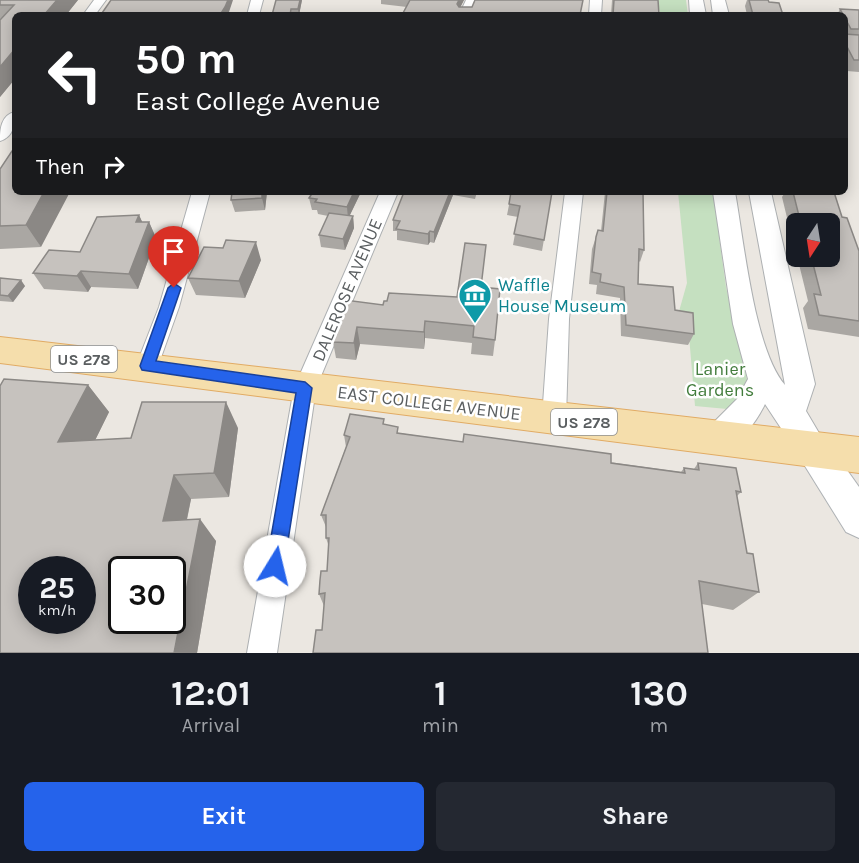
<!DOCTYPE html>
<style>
body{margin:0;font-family:Karla,sans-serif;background:#242831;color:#f1f3f6;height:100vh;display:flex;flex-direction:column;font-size:22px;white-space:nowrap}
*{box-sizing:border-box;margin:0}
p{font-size:20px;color:#9ea1a6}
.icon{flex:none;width:33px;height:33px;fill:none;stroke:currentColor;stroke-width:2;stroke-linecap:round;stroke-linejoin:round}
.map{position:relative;height:653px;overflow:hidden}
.drawer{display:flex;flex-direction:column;background:#171b24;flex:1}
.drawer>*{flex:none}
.banner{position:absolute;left:12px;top:12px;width:836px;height:183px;border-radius:9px;box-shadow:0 3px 15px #0003;background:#202124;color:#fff;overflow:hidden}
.needle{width:39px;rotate:192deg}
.tools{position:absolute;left:786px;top:213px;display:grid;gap:12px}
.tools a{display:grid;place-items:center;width:54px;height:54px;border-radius:9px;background:#171b24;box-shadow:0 3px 15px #0003;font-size:30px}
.speed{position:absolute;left:18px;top:556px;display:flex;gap:12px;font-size:30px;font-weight:700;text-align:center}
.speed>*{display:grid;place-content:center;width:78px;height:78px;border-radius:50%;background:#171b24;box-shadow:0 3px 15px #0003;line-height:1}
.speed small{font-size:15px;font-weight:400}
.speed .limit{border:3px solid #111;border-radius:9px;background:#fff;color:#111}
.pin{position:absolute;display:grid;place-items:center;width:51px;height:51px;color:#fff;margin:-62px -26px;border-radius:50% 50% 50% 0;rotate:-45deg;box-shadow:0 0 6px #0007}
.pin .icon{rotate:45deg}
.me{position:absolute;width:66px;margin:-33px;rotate:9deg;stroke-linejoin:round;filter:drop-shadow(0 0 4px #0008)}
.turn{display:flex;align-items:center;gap:21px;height:126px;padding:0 24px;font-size:27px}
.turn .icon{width:78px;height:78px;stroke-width:2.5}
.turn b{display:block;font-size:42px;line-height:51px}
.then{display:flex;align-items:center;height:57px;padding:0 24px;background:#0003;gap:12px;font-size:22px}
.eta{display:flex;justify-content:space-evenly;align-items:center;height:102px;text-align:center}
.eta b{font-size:36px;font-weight:700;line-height:42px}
.button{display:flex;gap:12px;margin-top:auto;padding:12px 24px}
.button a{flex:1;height:69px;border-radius:9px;background:#2563eb;color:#fff;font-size:24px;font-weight:700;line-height:69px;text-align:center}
.button a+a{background:#242831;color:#f1f3f6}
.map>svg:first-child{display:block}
</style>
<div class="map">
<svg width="859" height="653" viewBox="0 0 859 653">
<rect width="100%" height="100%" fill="#ebe7e1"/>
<path fill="#c5e0c0" d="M658,0H686L688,15H660Z
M678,192H713L726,287L748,384L745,395L727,409L695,406L688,324L676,322L687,283Z"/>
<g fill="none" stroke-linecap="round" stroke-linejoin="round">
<defs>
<path id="minor" d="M94,0H106L95,15H83Z
M251,0H263L259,15H247Z
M466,0H478L471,15H459Z
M590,0H602L601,15H589Z
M15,112C15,123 14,137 0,141C0,129 1,115 15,112Z
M192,192H210L179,307L158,366L155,372L147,375L139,372L136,366L159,307Z
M380,192H398L316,388L277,653H247L294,388Z
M565,192H583L569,319L566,418L562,425L554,428L546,425L542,418L549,319Z"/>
<path id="tertiary" d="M689,0H703L706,15H690Z
M711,0H725L729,15H713Z
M713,192H735C744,241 754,349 785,385L749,192H771L815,384L806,411L829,450L824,460L813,464L802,460L765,404C756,423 739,445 719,452L708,448L703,438L708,428L737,399L748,379L733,324Z"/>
<path id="secondary" d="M813,434L825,439L859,487V538L846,532L795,450L801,439Z"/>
<path id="primary" d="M0,337L859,437V473L0,363Z"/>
</defs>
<use href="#minor" stroke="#adb0b2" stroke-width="2"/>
<use href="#tertiary" stroke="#adb0b2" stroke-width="2"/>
<use href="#secondary" stroke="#aeb2b5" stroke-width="2"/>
<use href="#primary" stroke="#e1ab64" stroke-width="2"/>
<use href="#minor" fill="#fff" fill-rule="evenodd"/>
<use href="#tertiary" fill="#fff" fill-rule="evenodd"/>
<use href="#secondary" fill="#fff" fill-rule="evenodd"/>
<use href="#primary" fill="#f5deac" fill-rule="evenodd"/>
</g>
<path fill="#aaa7a3" d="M0,0H78L0,97Z
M302,0L299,15H272Z
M381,0H464L460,7L580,15L407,7L381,4Z
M612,0H658L659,15H611Z
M747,0H768L769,2L783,15H747L745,6Z
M840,9L859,10V72L847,71L844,65V15H837Z
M0,169L41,247L0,249Z
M232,192H267L265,210L235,212L231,200Z
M361,192L350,215L353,216L354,228L345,250L321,247L319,235L328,216L318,214L317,210H312L309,198Z
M404,192H477L475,199L453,195L434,243L430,242L428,245L397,240V231H393V220Z
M494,192H552L542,251L513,245L518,217L507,215L511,195Z
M605,192H643L644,250L640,262L639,261L638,284L675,310L694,334L688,345L621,336L620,298L596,294L597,285L589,284L592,249L596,237L601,231Z
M783,192H834L842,217L859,251V337L808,329L803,308L808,301L797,256H830V224H796V255L782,197L784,194Z
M139,215L142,222H149L156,238L138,289L91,287L88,292L44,289L33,273L80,252Z
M261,260L245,298L196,295L188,278Z
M0,278L25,286L13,302L0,301Z
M482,287L495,340L493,356L471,354L472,343L425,338L424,349L360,344L356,360L336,358L333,342L383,305L457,297Z
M88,385L109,412L95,440L131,438L238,428L229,497L191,499L187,520L216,541L197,653H0Z
M385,425L399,433L681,472L684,468L694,469L698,463L741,492L737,496L747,553L759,592L733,610L702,604L322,630L324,606L319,594L327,571L329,547L326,538V527L321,515L346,447L344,435Z"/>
<path fill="#8b8885" d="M57,0H78L66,15H44Z
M228,0H233L228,15H220Z
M300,0H302L299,15L298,9Z
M459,0H464L457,14V4Z
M15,49V79L0,97V67Z
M44,192H70L41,247L26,225Z
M262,192H267L265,210L262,198Z
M354,192H361L348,219L347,207Z
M450,192H453V195L434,243V232Z
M139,215L146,230L149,222L156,238L138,289L129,274L136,222Z
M353,216L354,228L345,250L343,239Z
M430,231V242L428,245V234Z
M256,242L261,260L245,298L239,281Z
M81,271L91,287L88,292L77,276Z
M21,280L25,286L13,302L8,296Z
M425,321V338L424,349V332Z
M357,327L360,344L356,360L354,343Z
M88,385L109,412L82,467L58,442Z
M226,402L238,428L229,497L214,473Z
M174,475L191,499L182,542L163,521Z
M200,519L216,541L197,653H174Z"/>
<path fill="#c6c2be" stroke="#8b8885" stroke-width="1.5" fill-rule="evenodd" d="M0,0H57L44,15H15V49L0,67V20L14,5H0Z
M111,0H228L225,7L220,15H105L106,13H102Z
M276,0H300L298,9H291L290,15H272Z
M410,0H459L457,4L459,7H472L475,0H583L580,15H402Z
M614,0H658L659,15H613Z
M749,0H768L769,2L779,3L783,15H753Z
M840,9L859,10V29H851Z
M844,34L859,35V60H854L844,41Z
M12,151H15V192H44L26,225L0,226V169Z
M232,192H262V198L231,200Z
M313,192H354L347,207L315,202L317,199L309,198Z
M404,192H450L434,232L430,231L428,234L396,229L400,221L393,220Z
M511,192H552L544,240L514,234L520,206L509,204Z
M607,192H643L644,250L639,249L638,284L673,287L675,310L693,313L694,334L626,325L624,287L600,282L601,274L592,272L596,237L598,230L603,231Z
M793,192H834L842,217L847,218L859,251V321L819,315L814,294L821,295L811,256H830V224H801Z
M329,213L353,216L343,239L319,235Z
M139,215L136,222H149L129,274L81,271L77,276L33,273L49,250L80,252L97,217Z
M226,240L256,242L239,281L188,278L204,247L223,248Z
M465,243L486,245L481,287L500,289L495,340L473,337L474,326L425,321L424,332L357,327L354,343L333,342L345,300L383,305L384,301H387L389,293L457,297Z
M0,278L21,280L8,296L0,295Z
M4,379L88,385L58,442L131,438L142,402H226L214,473L174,475L163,521L200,519L174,653H0V386ZM32,570H82V621H32ZM122,570H172V621H122Z
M350,414L384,419L383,424L398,427L397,433L463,442L464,434L611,454V463L685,473L684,468L699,470L698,463L736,468L741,492L736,491L747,553L753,554L759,592L699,581L708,653H313L316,630H322L325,593L319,594L320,580L321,571H327L329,538H326V515H321L350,437L344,435Z"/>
<path fill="#2563eb" stroke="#184099" stroke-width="1.5" d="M174,283L181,288L156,361L305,382L312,388L284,566L281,573L275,575L268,573L266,566L296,393L142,370L140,366L168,288Z"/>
<defs>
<symbol id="museum-pin" viewBox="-11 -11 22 30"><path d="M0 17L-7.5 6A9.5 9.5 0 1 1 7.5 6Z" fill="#0f9aa8" stroke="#fff"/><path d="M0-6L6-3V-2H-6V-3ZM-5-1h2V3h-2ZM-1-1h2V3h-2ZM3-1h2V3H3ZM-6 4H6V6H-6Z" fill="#fff"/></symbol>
</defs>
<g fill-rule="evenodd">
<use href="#museum-pin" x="456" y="276" width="38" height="52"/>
</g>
<g text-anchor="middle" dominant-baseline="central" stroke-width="5" stroke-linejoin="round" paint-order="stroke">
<g fill="#fff" stroke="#8c8e90" stroke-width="1.5">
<rect x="51" y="346" width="66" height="26" rx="4.5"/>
<rect x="551" y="409" width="66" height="26" rx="4.5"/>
</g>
<g font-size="16" font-weight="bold" fill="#5a5e60">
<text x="84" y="359">US 278</text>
<text x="584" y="422">US 278</text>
</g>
<g font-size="18" fill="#0d838f" stroke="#fff" text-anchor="start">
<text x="498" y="285">Waffle<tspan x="498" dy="21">House Museum</tspan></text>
</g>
<g font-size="18" fill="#5a5e60" stroke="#fff">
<text transform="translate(347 290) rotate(-67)">DALEROSE AVENUE</text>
<text transform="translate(429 403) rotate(7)">EAST COLLEGE AVENUE</text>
</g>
<g font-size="18" fill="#437d3d" stroke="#fff">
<text x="720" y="369">Lanier<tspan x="720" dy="21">Gardens</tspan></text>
</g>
</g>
</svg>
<div class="tools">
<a><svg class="needle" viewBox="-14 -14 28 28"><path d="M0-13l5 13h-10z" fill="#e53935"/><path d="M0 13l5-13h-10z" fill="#9ea1a6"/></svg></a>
</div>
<div class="speed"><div>25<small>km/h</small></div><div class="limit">30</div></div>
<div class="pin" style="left:174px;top:288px;background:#d93025"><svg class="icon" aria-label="arrive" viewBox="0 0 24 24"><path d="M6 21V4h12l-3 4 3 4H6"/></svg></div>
<svg class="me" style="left:275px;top:566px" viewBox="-20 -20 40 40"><circle r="19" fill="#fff"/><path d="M0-13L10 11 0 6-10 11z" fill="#2563eb"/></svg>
<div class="banner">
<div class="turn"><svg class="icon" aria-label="left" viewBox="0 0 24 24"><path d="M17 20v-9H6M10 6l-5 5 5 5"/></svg><div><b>50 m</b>East College Avenue</div></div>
<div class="then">Then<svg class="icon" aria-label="right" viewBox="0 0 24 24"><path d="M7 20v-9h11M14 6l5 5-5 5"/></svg></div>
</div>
</div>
<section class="drawer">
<div class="eta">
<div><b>12:01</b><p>Arrival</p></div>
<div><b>1</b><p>min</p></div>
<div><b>130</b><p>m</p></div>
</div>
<div class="button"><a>Exit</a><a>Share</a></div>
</section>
